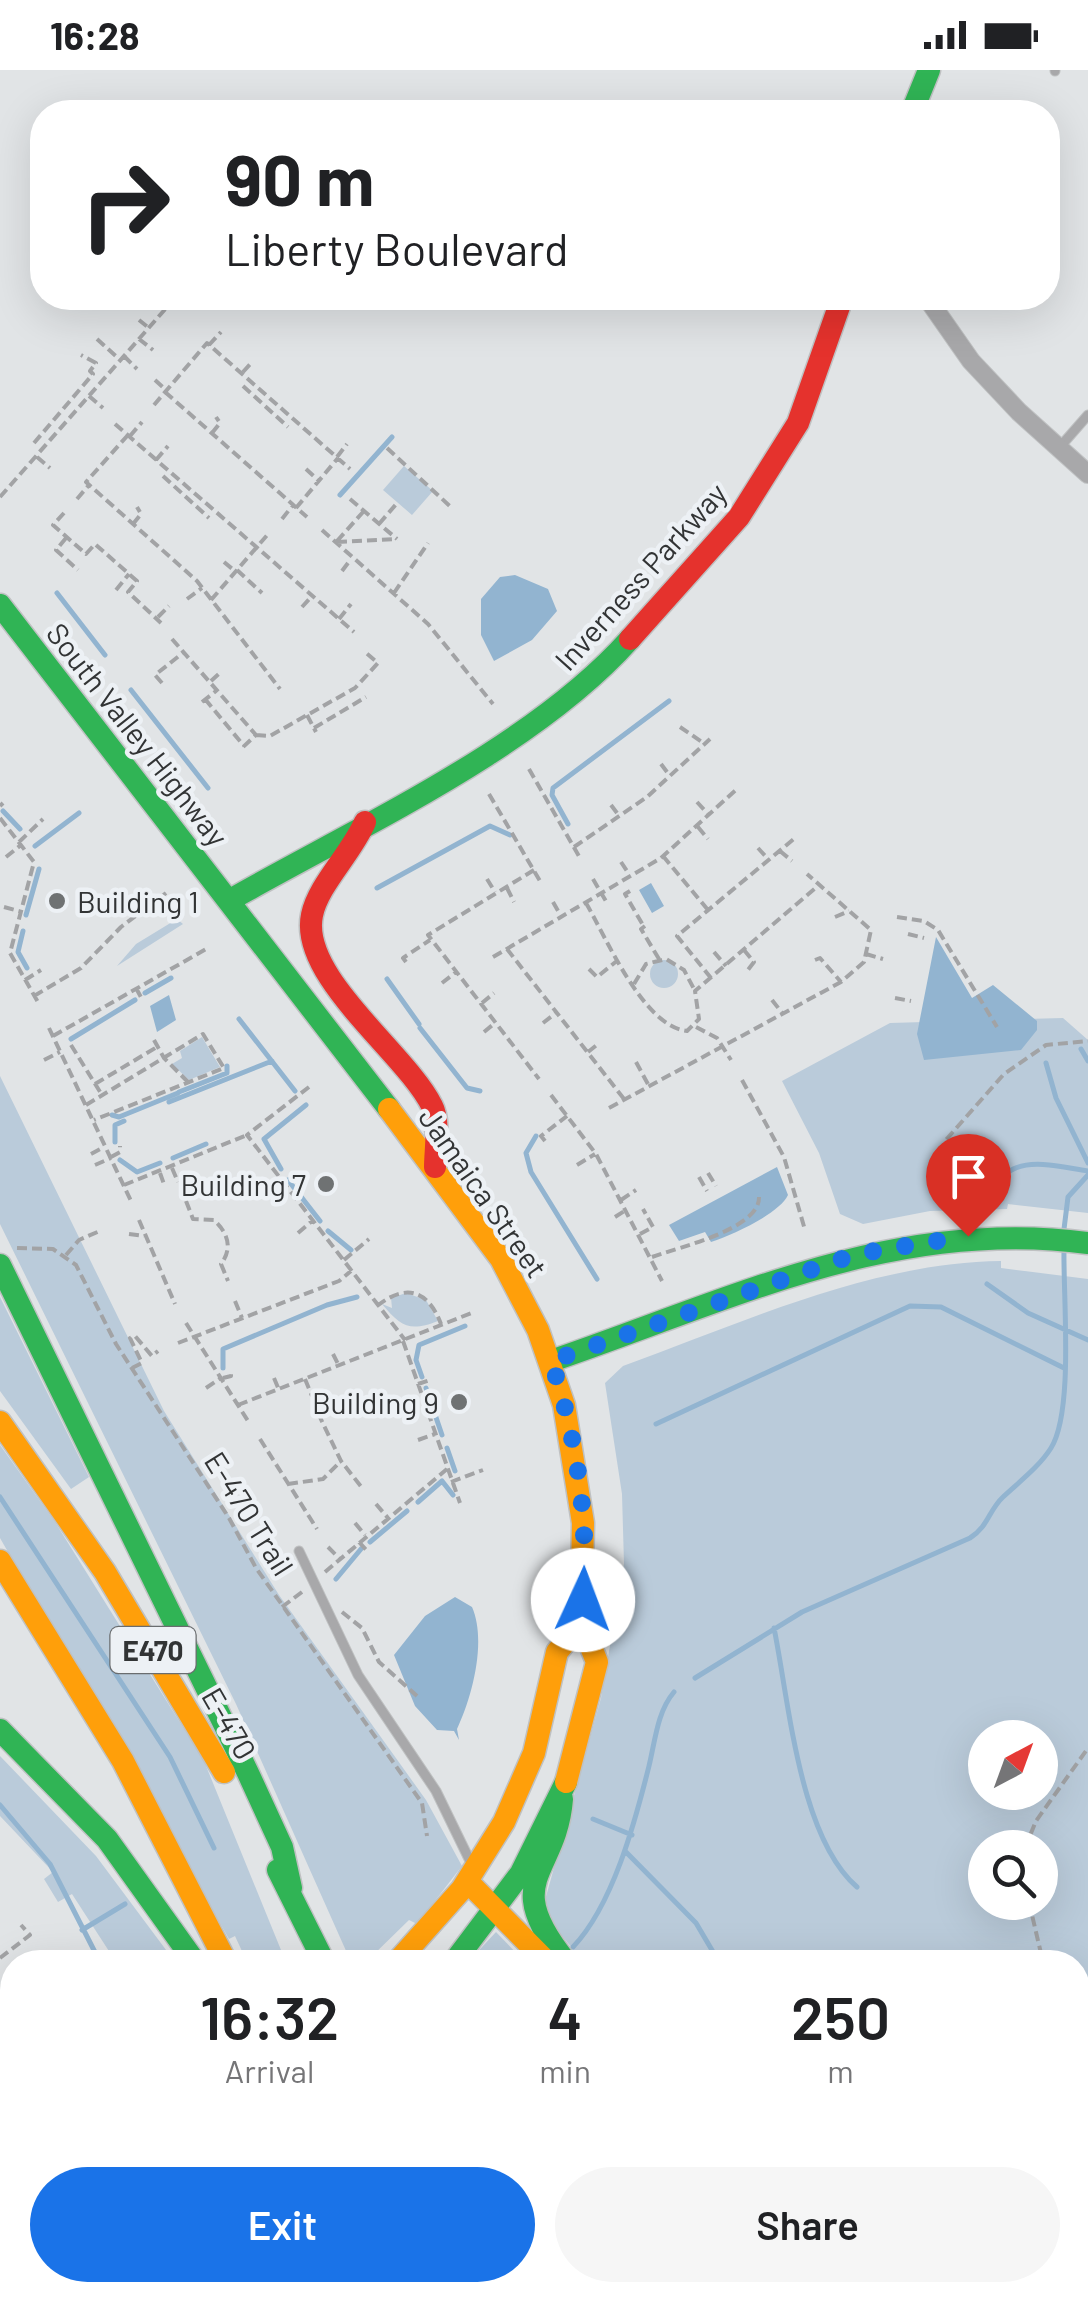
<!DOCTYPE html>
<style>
body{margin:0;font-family:Barlow,sans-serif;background:#f6f6f6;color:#202124;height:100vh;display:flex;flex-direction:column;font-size:38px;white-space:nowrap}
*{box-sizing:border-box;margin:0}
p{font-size:32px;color:#757577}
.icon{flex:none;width:55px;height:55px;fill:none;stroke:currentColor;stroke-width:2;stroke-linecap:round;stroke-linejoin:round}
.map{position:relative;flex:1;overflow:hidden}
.panel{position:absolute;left:0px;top:1880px;width:1090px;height:352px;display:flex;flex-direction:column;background:#fff;border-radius:40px 40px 0 0;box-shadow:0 10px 40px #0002}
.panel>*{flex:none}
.hud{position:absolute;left:30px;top:30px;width:1030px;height:210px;border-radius:40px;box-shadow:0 10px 40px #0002;background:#fff;color:#202124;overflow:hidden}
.needle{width:65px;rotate:41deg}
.fabs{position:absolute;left:968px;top:1650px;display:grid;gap:20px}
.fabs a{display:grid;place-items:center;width:90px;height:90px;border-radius:50%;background:#fff;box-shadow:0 10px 40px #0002;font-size:50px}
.pin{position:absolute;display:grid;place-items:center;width:85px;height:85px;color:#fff;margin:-102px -42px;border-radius:50% 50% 50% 0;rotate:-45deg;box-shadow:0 0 10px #0007}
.pin .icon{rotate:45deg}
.me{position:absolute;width:110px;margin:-55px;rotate:2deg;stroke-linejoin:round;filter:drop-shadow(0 0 8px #0008)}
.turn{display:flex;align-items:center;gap:35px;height:210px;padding:0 30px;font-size:45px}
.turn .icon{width:130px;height:130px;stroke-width:2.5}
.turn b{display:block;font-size:70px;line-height:85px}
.eta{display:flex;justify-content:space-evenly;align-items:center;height:170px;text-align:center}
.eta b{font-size:60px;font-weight:600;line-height:70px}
.action{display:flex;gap:20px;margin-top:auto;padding:20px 30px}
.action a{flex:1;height:115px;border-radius:60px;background:#1a73e8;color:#fff;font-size:40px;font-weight:600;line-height:115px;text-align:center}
.action a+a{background:#f6f6f6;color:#202124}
.status{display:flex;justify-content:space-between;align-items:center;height:70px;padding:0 50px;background:#fff;direction:ltr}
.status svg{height:28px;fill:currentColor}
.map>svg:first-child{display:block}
</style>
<div class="status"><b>16:28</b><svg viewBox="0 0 49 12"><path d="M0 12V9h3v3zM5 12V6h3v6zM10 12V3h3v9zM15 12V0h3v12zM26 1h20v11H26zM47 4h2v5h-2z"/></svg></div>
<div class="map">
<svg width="1088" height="2232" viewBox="0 0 1088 2232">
<rect width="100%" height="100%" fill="#e1e4e6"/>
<path fill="#bacbda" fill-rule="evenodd" d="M404,396L433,421L412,445L383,420Z
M177,849L183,854L117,896L136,874Z
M650 904a14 14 0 1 1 28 0a14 14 0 1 1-28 0Z
M1063,948L1088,970V1143L1008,1134L1007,1139L930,1141L863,1154L840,1144L819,1083L782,1011L890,953Z
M202,967L220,997L189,1010L172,994L182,988L180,981Z
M0,1006L164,1341L279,1525L426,1730L462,1796L417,1854L409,1850L366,1892H351L236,1634L0,1154Z
M1001,1191V1198L1088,1209V2232H725L724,2220H1078V1892H584L545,1846L542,1841L601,1628L624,1494L622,1424L605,1313L623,1296C745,1252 869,1193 1001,1191ZM985,1668H1040V1722H985ZM985,1778H1040V1832H985Z
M406,1223L426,1230L438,1251C410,1262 401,1257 382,1234L392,1238L391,1228Z
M0,1227L89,1407L71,1419L0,1321Z
M0,1375L55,1452L204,1691L281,1880L264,1892H247L235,1866L229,1869L0,1468Z
M0,1686L96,1786L175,1892H116L72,1824L58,1832L44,1809L53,1802L0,1746Z
M496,1862L525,1892H468Z
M0,2129L12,2138V2220H64L70,2232H0Z
M107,2220H318L322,2232H113Z
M381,2220H418L423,2232H385Z
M483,2220H692L693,2232H488Z"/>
<path fill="#92b4d0" d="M515,505L548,519L557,541L532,570L494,591L481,565V529L500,507Z
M651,813L664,836L652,843L639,820Z
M936,867L972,928L993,915L1037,951V960L1021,980L924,990L917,964Z
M169,925L176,950L157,962L150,936Z
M777,1097L788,1125C779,1144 732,1165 711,1172L705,1162L679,1171L669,1155Z
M455,1527L472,1537C487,1571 472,1627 457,1659L459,1670L454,1661L437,1660L415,1636L394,1585L425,1546Z"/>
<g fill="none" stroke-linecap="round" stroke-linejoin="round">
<path stroke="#92b4d0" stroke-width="5" d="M340,425L392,367
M57,523L105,585
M131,620L208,718
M3,741L20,759
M568,754L552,725L553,718L669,631
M35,776L79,743
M377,818L490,756L510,765
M26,845L39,799
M23,861L18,882L27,898
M387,909L419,954
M145,923L171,908
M239,949L295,1021
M420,958L467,1018L480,1021
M71,969L135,930
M1081,979L1088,991
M1046,993L1056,1028L1088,1093
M179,1022L227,1003V996
M169,1032L272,991
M112,1045L119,1047L178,1023
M536,1066L526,1083L531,1102L597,1209
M115,1072V1055L124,1051
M173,1088L206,1074
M120,1090L137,1102L160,1093
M281,1099L264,1069L306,1035
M288,1110L320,1151
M992,1123C1009,1081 1053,1096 1088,1101
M1064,1159L1068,1127L1088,1105
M328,1161L351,1180
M987,1214L1028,1243L1088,1270
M223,1298V1279L327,1235L357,1227
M422,1307L416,1290L419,1275L465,1256
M426,1318L442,1365
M656,1354L910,1236L941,1237L1064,1298
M447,1378L455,1401
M0,1427L170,1687L214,1778
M418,1432L442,1411L453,1425
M370,1472L407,1441
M336,1509L361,1479
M774,1558C789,1631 799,1767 857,1817
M695,1608L802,1542L970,1468C988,1457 989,1440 1003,1427C1019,1412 1039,1397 1051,1378C1074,1341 1063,1227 1064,1180
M0,1735L50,1794L100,1892
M593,1749L632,1765
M625,1781L696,1853L719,1892
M82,1860L125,1834
M573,1877C613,1835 635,1752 649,1696C655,1672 657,1642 674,1622
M1078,2070L1088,2091
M0,2210L10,2232
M189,2220L194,2232
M400,2220L405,2232
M599,2220L601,2232
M753,2220L754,2232
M13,2232L58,2220"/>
<defs>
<path id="lane" d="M1055,0V1
M1059,378L1088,345
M299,1481L358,1605L436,1721L471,1793"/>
<path id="street" d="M927,228L971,291L1019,342L1088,404"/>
<path id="fast" d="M912,42L929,0
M0,535L389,1039
M230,830C358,757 533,678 630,569
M0,1195L248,1703L282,1777L291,1818
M551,1291C730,1230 895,1147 1088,1173
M0,1660L107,1769L195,1892
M562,1729C556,1806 499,1808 566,1892
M278,1800L324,1892
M454,1892L521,1803L566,1712
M91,2220L98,2232
M354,2220L358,2232
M456,2220L461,2232"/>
<path id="slow" d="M389,1039L501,1189L538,1260L564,1335L583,1453L581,1552L597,1592L566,1712
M0,1352L105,1502L224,1702
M0,1491L123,1691L226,1892
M467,1811L543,1888
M397,1892L462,1819L504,1752L534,1683L557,1582L581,1553
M0,2051H12"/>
<path id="jam" d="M630,569L739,447L798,353L842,228
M365,752C351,784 318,815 312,845C299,907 406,983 432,1036C440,1051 435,1080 435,1097
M0,2090H12
M0,2109L12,2116
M705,2220L706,2232"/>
</defs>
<use href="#lane" stroke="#bfc1c2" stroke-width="11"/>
<use href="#street" stroke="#bfc1c2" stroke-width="20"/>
<use href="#fast" stroke="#bfc1c2" stroke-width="25"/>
<use href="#slow" stroke="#bfc1c2" stroke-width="25"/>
<use href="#jam" stroke="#bfc1c2" stroke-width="25"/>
<path stroke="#a2a3a5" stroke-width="4" stroke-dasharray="10 5" stroke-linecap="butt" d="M139,250L149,258
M97,269L119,289
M139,269L153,280
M209,275L221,262
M124,286L137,299
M243,302L253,291
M155,310L166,320
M243,316L288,357
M165,322L307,447
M89,326L103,338
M154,335L207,273L350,399
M115,354L354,562
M212,363L220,353L216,347
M128,365L86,412L197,511L280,619
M130,366L142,352
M34,373L93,304L90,301L96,293L81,285
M387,378L453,439
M37,387L50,398
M337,387L347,374
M156,390L168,376
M306,399L319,411
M163,406L209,448
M0,427L175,228
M77,429L89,415
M350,429L397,469
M296,438L338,388
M64,443L53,455L86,484L95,474L137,511L128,522L161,553
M282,449L293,435
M133,454L141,444L137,437
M379,454L398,432
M322,460L428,554L493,634
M66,468L56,480L78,500
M337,471L364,441
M337,472L397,469
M224,492L236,502
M237,500L262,523
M342,501L351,489
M116,520L129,504
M394,523L428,473
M187,529L202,518
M211,530L269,463
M302,537L312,526
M158,547L169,536
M339,549L351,534
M172,569L256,665L242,678
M211,611L222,601
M162,613L155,605L184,582
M205,629L244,676
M202,632L216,621
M307,645L316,662
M680,657L705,674
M314,658L366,627
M256,665L270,666L355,618L378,593L364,581
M661,694L670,706
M529,699L580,788
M489,724L540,811
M697,732L710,746
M611,735L620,747
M0,736L3,733
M0,748L34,792L10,883L39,934
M698,757L708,769
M19,772L43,749
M574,777L647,727L710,669
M758,778L768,789
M780,781L792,791
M663,786L708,840
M6,787L21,775
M621,792L629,804
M534,800L428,865L539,1009
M487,809L495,822
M593,809L607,833
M507,818L514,832
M630,821L625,824L644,857
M553,832L561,846
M586,833C607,869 643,956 687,961L699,949L695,921L819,815
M4,837L19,841
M835,847L849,841
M897,847L924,851L938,860L997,957
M645,856L641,859L659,889
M908,864L924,868
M507,879L624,1029
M744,880L754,892L747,901
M714,882L726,896
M866,884L883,889
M493,887L661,788L738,718
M815,890L820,888L841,912
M406,892L403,888L430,870
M589,899L597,907L618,890
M711,908L677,866L795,768
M25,910L41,900
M442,913L456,902
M634,914L646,894L666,889L684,900L695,921
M136,918L143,931
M34,926L81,898L121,857L166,823
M895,928L911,931
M772,930L783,944
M482,933L494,923
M543,953L557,942
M696,957L717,968L731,990
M49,958L131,1131
M484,962L495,953
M53,966L208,878
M154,970L164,988L188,1012
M71,975L102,1025
M588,982L598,974
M44,990L60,982
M636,992L649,1016
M742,1010L784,1087L805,1160
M95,1014L157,977
M309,1017L247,1065L405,1270
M551,1025L596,1084L662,1211
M86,1035L203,964L224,998L94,1050
M609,1038L841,912L864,892L871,860L807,804
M545,1071L541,1066L567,1046
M91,1084L104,1077
M111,1087L120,1082V1076
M95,1095L111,1088
M577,1095L595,1084
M172,1098L178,1112
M160,1103L165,1117
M708,1103L716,1116
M699,1107L707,1121
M124,1115L247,1065
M938,1128L944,1072L1004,1004L1046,975L1088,971
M621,1130L636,1120
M186,1131L193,1149L214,1150C228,1163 233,1178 221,1194L228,1211
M615,1147L626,1140
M139,1150L175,1234
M298,1163L312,1151
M129,1164L144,1166
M640,1164L653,1157L643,1139
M17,1178L53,1179L76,1195L116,1274L229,1448L256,1498L422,1733L427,1766
M66,1185L79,1170L102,1160
M652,1187C679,1177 760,1159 759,1127
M344,1190L369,1169
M235,1231L242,1248
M377,1236C406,1213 428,1220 441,1254
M186,1253L248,1351
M403,1271L460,1433
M178,1273L339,1211L351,1201
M333,1284L339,1296
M132,1298L142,1293L130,1268L135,1266L152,1286L158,1281
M223,1308L231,1306V1300
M274,1308L279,1320
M305,1309L312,1326
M418,1314L430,1310
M206,1318L221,1308
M238,1335L474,1242
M318,1343L341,1391L363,1419
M260,1369L317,1459
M418,1370L435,1364
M451,1412L483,1400
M288,1414L323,1409L340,1392
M376,1434L388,1448
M355,1453L365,1465
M359,1472L368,1482
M328,1477L339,1488
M325,1502L447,1399
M282,1537L302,1522
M342,1542L362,1558L379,1592L417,1626
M1025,1778L1036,1751L1088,1678
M1029,1832L1043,1892
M0,1888L30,1865L21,1855
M1078,1947L1088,1962"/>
<use href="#lane" stroke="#a8a8aa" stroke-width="9"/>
<use href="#street" stroke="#a8a8aa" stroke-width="18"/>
<use href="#fast" stroke="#30b455" stroke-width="22"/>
<use href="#slow" stroke="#ff9f0a" stroke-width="22"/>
<use href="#jam" stroke="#e5322d" stroke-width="22"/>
</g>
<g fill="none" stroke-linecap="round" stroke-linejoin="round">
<path stroke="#1a73e8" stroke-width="18" stroke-dasharray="0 32.4" d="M583,1530C589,1449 577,1368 551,1291L856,1184L968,1166"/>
</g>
<g fill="#6f7273" stroke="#edf1f5" stroke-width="4">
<circle cx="57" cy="831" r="10"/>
<circle cx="326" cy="1114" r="10"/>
<circle cx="459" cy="1332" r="10"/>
</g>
<g text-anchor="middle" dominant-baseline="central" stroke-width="9" stroke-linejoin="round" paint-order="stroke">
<rect fill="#edf1f5" stroke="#6a6d6f" stroke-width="2.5" x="110.5" y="1557" width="85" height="46" rx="8"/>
<g font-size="28" font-weight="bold" fill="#323435">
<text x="153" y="1580">E470</text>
</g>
<g font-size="30" fill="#323435" stroke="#edf1f5">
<text transform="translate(640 506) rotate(-48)">Inverness Parkway</text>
<text transform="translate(138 664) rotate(52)">South Valley Highway</text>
<text transform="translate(484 1122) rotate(55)">Jamaica Street</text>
<text transform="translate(250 1443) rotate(58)">E-470 Trail</text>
<text transform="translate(230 1653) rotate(60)">E-470</text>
</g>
<g font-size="30" fill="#323435" stroke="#edf1f5" text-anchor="end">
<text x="77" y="831" text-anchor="start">Building 1</text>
<text x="306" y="1114">Building 7</text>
<text x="439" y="1332">Building 9</text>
</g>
</g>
</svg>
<div class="fabs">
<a><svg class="needle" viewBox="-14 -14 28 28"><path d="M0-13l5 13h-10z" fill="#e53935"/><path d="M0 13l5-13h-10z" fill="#757577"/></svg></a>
<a><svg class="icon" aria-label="search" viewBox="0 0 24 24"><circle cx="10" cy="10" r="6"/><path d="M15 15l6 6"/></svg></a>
</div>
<div class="pin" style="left:968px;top:1166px;background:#d93025"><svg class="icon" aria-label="arrive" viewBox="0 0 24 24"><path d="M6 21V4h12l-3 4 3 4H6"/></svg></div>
<svg class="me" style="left:583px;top:1530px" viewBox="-20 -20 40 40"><circle r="19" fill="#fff"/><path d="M0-13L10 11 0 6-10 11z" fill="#1a73e8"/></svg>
<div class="hud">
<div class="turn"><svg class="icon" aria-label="right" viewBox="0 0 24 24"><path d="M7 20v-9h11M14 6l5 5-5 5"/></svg><div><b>90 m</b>Liberty Boulevard</div></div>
</div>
<section class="panel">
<div class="eta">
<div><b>16:32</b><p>Arrival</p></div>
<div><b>4</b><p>min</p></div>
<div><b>250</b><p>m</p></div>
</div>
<div class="action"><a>Exit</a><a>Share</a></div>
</section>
</div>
